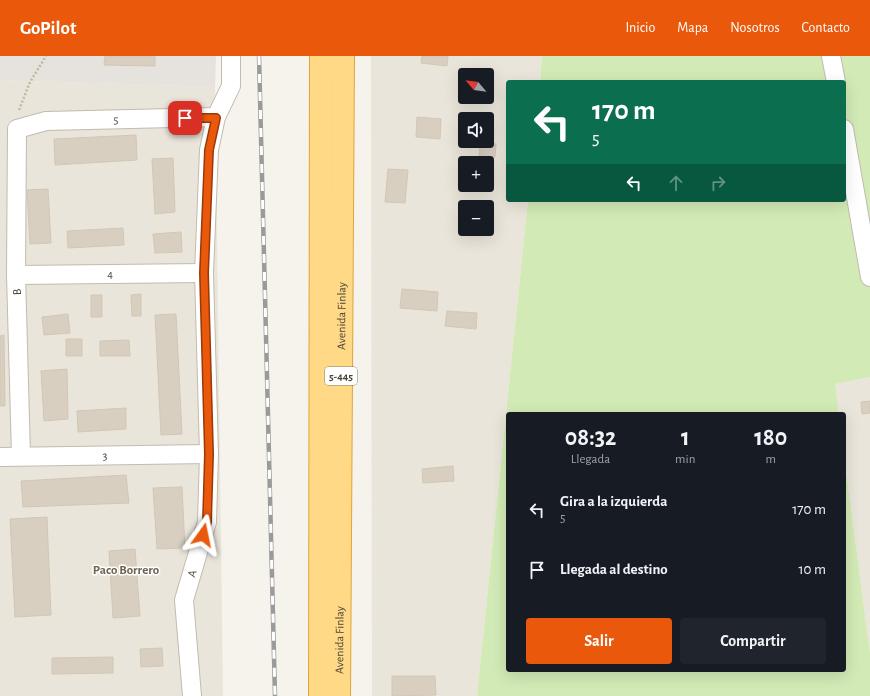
<!DOCTYPE html>
<html lang="es">
<meta charset="utf-8">
<style>
body{margin:0;font-family:"Alegreya Sans",sans-serif;background:#20242c;color:#f1f3f6;height:100vh;display:flex;flex-direction:column;font-size:15px;white-space:nowrap}
*{box-sizing:border-box;margin:0}
p{font-size:13px;color:#9ea1a6}
.icon{flex:none;width:22px;height:22px;fill:none;stroke:currentColor;stroke-width:2;stroke-linecap:round;stroke-linejoin:round}
.map{position:relative;flex:1;overflow:hidden}
.details{position:absolute;left:506px;top:356px;width:340px;height:260px;display:flex;flex-direction:column;background:#171b24;border-radius:4px;box-shadow:0 4px 16px #0002}
.details>*{flex:none}
.banner{position:absolute;left:506px;top:24px;width:340px;height:122px;border-radius:4px;box-shadow:0 4px 16px #0002;background:#0b6e4f;color:#fff;overflow:hidden}
.needle{width:26px;rotate:299deg}
.buttons{position:absolute;left:458px;top:12px;display:grid;gap:8px}
.buttons a{display:grid;place-items:center;width:36px;height:36px;border-radius:4px;background:#171b24;box-shadow:0 4px 16px #0002;font-size:20px}
.pin{position:absolute;display:grid;place-items:center;width:34px;height:34px;color:#fff;margin:-17px;border-radius:8px;box-shadow:0 2px 6px #0006}
.me{position:absolute;width:44px;margin:-22px;rotate:12deg;stroke-linejoin:round;filter:drop-shadow(0 0 3px #0008)}
.turn{display:flex;align-items:center;gap:14px;height:84px;padding:0 20px;font-size:18px}
.turn .icon{width:52px;height:52px;stroke-width:2.5}
.turn b{display:block;font-size:28px;line-height:34px}
.lanes{display:flex;align-items:center;height:38px;padding:0 20px;background:#0003;justify-content:center;gap:20px;direction:ltr}
.lanes .off{opacity:.35}
.eta{display:flex;justify-content:space-evenly;align-items:center;height:68px;text-align:center}
.eta b{font-size:24px;font-weight:600;line-height:28px}
.cta{display:flex;gap:8px;margin-top:auto;padding:8px 20px}
.cta a{flex:1;height:46px;border-radius:4px;background:#ea580c;color:#fff;font-size:16px;font-weight:600;line-height:46px;text-align:center}
.cta a+a{background:#20242c;color:#f1f3f6}
ul{padding:0;list-style:none}
li{display:flex;align-items:center;gap:12px;height:60px;padding:0 20px}
li div{flex:1}
li b{display:block;font-size:15px}
li em{font-style:normal}
header{display:flex;align-items:center;gap:24px;box-sizing:border-box;height:56px;padding:0 20px;background:#ea580c;color:#fff}
header strong{font-size:19px}
nav{display:flex;gap:22px;margin-inline-start:auto;font-size:14px}
.map>svg:first-child{display:block}
</style>
<header>
<strong>GoPilot</strong>
<nav><a>Inicio</a><a>Mapa</a><a>Nosotros</a><a>Contacto</a></nav>
</header>
<div class="map">
<svg width="870" height="640" viewBox="0 0 870 640">
<rect width="100%" height="100%" fill="#f6f3ec"/>
<path fill="#eae5da" fill-rule="evenodd" d="M371,0H542L540,26H508V144H528L477,640H372ZM465,19H487V41H465ZM465,63H487V85H465ZM465,107H487V129H465ZM465,151H487V173H465Z
M0,24L215,31L223,640H0Z
M870,321V597L844,399V358H839L835,328Z"/>
<path fill="#e6e2dd" d="M0,0H216L215,31L0,24Z"/>
<path fill="#d2eab5" d="M542,0H870V321L835,328L839,358H508V614H844V399L870,597V640H477L528,144H844V26H540Z"/>
<path fill="#d8cfc1" stroke="#d3c7b4" d="M105,0H155V10L104,9Z
M422,0H448L447,10L421,7Z
M417,61L441,63L440,83L416,81Z
M136,79L137,104L55,109L54,83Z
M480,87L496,88L495,101L479,100Z
M173,102L175,156L155,158L152,103Z
M388,113L408,114L405,147L385,146Z
M48,133L51,187L30,188L27,134Z
M123,172L124,189L68,192L67,175Z
M181,176L182,196L155,197L153,178Z
M402,233L438,236L437,255L400,252Z
M141,238V260H132L131,239Z
M91,239H102V261H91Z
M447,255L477,257L476,273L445,270Z
M68,258L70,277L44,279L42,261Z
M176,258L182,378L161,379L155,259Z
M4,279L5,350H0V280Z
M66,283H82V300H66Z
M129,284L130,300H100V285Z
M67,313L68,363L44,365L41,315Z
M870,345V357L862,358L861,346Z
M126,352V373L78,376L77,355Z
M453,410L454,425L423,427L422,413Z
M126,419L129,447L23,451L21,425Z
M182,431L185,492L157,493L153,432Z
M47,461L51,559L15,561L10,463Z
M135,493L140,560L113,562L109,495Z
M162,592L163,610L141,611L140,593Z
M113,601V617L52,618V602Z
M392,620H435L436,639L392,640Z"/>
<g fill="none" stroke-linecap="round" stroke-linejoin="round">
<defs>
<g id="minor">
<path d="M831,0L836,26"/>
<path d="M844,73L870,221"/>
<path id="s1" d="M16,219L204,217"/>
<path id="s2" d="M21,400L16,219L17,73L46,65L216,61"/>
<path id="s3" d="M0,401L209,398"/>
<path id="s4" d="M192,640L184,544L207,466L209,398L204,217L209,94L216,61L231,30V0"/>
</g>
<g id="trunk">
<path d="M320,640L321,0"/>
<path id="s5" d="M339,640L343,0"/>
</g>
</defs>
<use href="#minor" stroke="#c2bbae" stroke-width="20"/>
<use href="#trunk" stroke="#e0a43c" stroke-width="24"/>
<path stroke="#c4b79f" stroke-width="2.5" stroke-dasharray="2 2" stroke-linecap="butt" d="M19,54L30,26L46,0"/>
<use href="#minor" stroke="#fff" stroke-width="18"/>
<use href="#trunk" stroke="#ffd985" stroke-width="22"/>
<defs>
<path id="rail" d="M259,0L275,640"/>
</defs>
<use href="#rail" stroke="#9a9a9a" stroke-width="4.5"/>
<use href="#rail" stroke="#fff" stroke-width="3" stroke-dasharray="9" stroke-linecap="butt"/>
</g>
<g fill="none" stroke-linecap="round" stroke-linejoin="round">
<defs>
<path id="route" d="M185,62H216L209,94L204,217L209,398L207,466L203,479"/>
</defs>
<use href="#route" stroke="#983908" stroke-width="10"/>
<use href="#route" stroke="#ea580c" stroke-width="7"/>
</g>
<g text-anchor="middle" dominant-baseline="central" stroke-width="3" stroke-linejoin="round" paint-order="stroke">
<rect fill="#fff" stroke="#817c74" stroke-width="1" x="325" y="311" width="32" height="18" rx="3"/>
<g font-size="11" font-weight="bold" fill="#4b4439">
<text x="341" y="320">5-445</text>
</g>
<g font-size="12" fill="#4b4439" stroke="#fff">
<text stroke="none"><textPath href="#s2" startOffset="427">5</textPath></text>
<text stroke="none"><textPath href="#s1" startOffset="94">4</textPath></text>
<text transform="translate(17 236) rotate(-92)">B</text>
<text stroke="none"><textPath href="#s5" startOffset="380">Avenida Finlay</textPath></text>
<text stroke="none"><textPath href="#s3" startOffset="105">3</textPath></text>
<text stroke="none"><textPath href="#s4" startOffset="124">A</textPath></text>
<text stroke="none"><textPath href="#s5" startOffset="56">Avenida Finlay</textPath></text>
</g>
<g font-size="13" font-weight="bold" fill="#6e6250" stroke="#fff">
<text x="126" y="514">Paco Borrero</text>
</g>
</g>
</svg>
<div class="buttons">
<a><svg class="needle" viewBox="-14 -14 28 28"><path d="M0-13l5 13h-10z" fill="#e53935"/><path d="M0 13l5-13h-10z" fill="#9ea1a6"/></svg></a>
<a><svg class="icon" aria-label="sound" viewBox="0 0 24 24"><path d="M4 9h4l5-4v14l-5-4H4zM17 9q2 3 0 6"/></svg></a>
<a>+</a>
<a>−</a>
</div>
<div class="pin" style="left:185px;top:62px;background:#d93025"><svg class="icon" aria-label="arrive" viewBox="0 0 24 24"><path d="M6 21V4h12l-3 4 3 4H6"/></svg></div>
<svg class="me" style="left:203px;top:479px" viewBox="-20 -20 40 40"><path d="M0-17L14 15 0 8-14 15z" fill="#ea580c" stroke="#fff" stroke-width="4"/></svg>
<div class="banner">
<div class="turn"><svg class="icon" aria-label="left" viewBox="0 0 24 24"><path d="M17 20v-9H6M10 6l-5 5 5 5"/></svg><div><b>170 m</b>5</div></div>
<div class="lanes"><svg class="icon" aria-label="left" viewBox="0 0 24 24"><path d="M17 20v-9H6M10 6l-5 5 5 5"/></svg><svg class="icon off" aria-label="ahead" viewBox="0 0 24 24"><path d="M12 20V5M6 11l6-6 6 6"/></svg><svg class="icon off" aria-label="right" viewBox="0 0 24 24"><path d="M7 20v-9h11M14 6l5 5-5 5"/></svg></div>
</div>
<section class="details">
<div class="eta">
<div><b>08:32</b><p>Llegada</p></div>
<div><b>1</b><p>min</p></div>
<div><b>180</b><p>m</p></div>
</div>
<ul>
<li><svg class="icon" aria-label="left" viewBox="0 0 24 24"><path d="M17 20v-9H6M10 6l-5 5 5 5"/></svg><div><b>Gira a la izquierda</b><p>5</p></div><em>170 m</em></li>
<li><svg class="icon" aria-label="arrive" viewBox="0 0 24 24"><path d="M6 21V4h12l-3 4 3 4H6"/></svg><div><b>Llegada al destino</b></div><em>10 m</em></li>
</ul>
<div class="cta"><a>Salir</a><a>Compartir</a></div>
</section>
</div>
